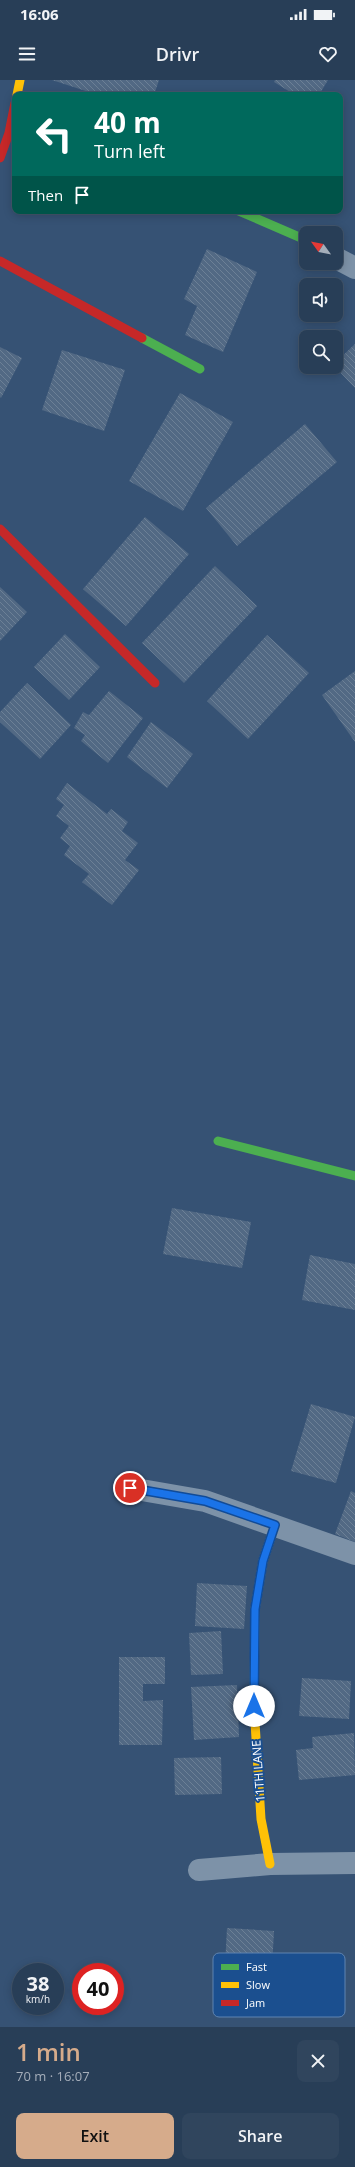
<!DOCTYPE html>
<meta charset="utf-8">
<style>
body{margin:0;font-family:"Open Sans",sans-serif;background:#30455d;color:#f1f3f6;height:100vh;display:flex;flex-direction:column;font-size:15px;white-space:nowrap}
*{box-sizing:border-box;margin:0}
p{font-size:13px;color:#a5aeba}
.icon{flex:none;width:22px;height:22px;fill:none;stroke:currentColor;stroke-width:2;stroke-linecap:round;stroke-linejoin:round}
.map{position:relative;height:1947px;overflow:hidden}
.panel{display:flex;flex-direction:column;background:#283e57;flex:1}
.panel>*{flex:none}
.top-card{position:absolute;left:12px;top:12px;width:331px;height:122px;border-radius:8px;box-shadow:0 2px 10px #0003,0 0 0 1px #44576d;background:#00695c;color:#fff;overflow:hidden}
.needle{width:26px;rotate:303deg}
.buttons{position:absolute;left:299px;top:146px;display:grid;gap:8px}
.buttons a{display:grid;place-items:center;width:44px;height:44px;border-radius:8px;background:#283e57;box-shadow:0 2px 10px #0003,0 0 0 1px #44576d;font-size:20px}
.speed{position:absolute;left:12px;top:1883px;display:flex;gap:8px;font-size:20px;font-weight:700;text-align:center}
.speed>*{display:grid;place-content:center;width:52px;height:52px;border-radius:50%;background:#283e57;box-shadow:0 2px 10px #0003,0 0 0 1px #44576d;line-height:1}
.speed small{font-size:10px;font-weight:400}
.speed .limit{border:6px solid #d22;background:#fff;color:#111}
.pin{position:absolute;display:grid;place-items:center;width:34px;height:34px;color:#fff;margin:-17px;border:2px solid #fff;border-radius:50%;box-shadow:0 1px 4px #0007}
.me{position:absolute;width:44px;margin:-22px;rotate:0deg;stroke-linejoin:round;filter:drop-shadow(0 0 3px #0008)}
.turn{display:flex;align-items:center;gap:14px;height:84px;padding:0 16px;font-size:18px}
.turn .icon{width:52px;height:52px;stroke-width:2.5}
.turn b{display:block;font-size:28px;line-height:34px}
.then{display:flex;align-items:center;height:38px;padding:0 16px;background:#0003;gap:8px;font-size:15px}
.round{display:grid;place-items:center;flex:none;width:42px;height:42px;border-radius:8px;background:#30455d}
.overview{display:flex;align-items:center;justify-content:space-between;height:68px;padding:0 16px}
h1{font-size:24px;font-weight:600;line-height:30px;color:#d6ab8b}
.cta{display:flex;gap:8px;margin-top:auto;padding:8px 16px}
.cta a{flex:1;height:46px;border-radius:8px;background:#d6ab8b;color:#111;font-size:16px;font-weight:600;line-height:46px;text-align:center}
.cta a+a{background:#30455d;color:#f1f3f6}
.status{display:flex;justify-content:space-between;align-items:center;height:28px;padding:0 20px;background:#283e57;direction:ltr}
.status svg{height:11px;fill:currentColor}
header{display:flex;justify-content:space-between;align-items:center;height:52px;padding:0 16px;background:#283e57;font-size:18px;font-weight:600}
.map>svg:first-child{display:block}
</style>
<div class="status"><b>16:06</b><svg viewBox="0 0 49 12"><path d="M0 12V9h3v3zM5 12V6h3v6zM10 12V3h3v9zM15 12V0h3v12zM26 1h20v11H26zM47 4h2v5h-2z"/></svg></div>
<header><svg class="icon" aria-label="menu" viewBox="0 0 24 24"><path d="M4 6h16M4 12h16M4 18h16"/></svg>Drivr<svg class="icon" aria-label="heart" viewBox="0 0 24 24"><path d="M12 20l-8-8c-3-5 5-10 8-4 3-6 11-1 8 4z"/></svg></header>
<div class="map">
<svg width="355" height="1947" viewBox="0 0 355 1947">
<defs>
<pattern id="building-back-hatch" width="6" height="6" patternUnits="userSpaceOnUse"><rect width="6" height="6" fill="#526984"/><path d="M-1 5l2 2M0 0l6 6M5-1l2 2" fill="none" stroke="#6c8096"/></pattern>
</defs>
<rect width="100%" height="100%" fill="#365274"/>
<path fill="url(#building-back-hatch)" d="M52,0H159L154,15H98Z
M275,0H328L319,15H295L274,2Z
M207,169L257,192L223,272L185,255L197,226L184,219Z
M355,264V308L336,288V282Z
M0,267L22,278L1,318L0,317Z
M62,270L125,290L104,351L42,330Z
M180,313L233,342L183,431L129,401Z
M305,344L337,382L237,466L206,428Z
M145,437L189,474L126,546L83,509Z
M215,486L257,526L184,603L142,563Z
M0,507L27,532L0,561Z
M65,554L100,587L69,620L34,587Z
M267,555L309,593L248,659L207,621Z
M355,591V662L322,615Z
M27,603L71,645L40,679L0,642V632Z
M109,611L143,638L108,683L81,661L85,655L74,648L83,632L89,635Z
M151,642L193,674L167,708L127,677Z
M67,703L107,734L111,729L128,742L122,751L138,763L125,780L139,790L112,825L82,802L89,794L64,775L70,766L60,758L69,746L56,736L64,725L56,719Z
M172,1128L251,1142L242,1188L163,1174Z
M310,1175L355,1184V1230L302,1220Z
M311,1324L355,1337L336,1403L291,1391Z
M351,1411L355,1413V1462L335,1454Z
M197,1503L247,1506L244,1549L195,1546Z
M221,1551L223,1594L191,1595L189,1553Z
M119,1577H165V1604H143V1621L163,1620L162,1665H119Z
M302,1598L351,1601L349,1639L299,1636Z
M237,1605L239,1657L194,1660L191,1607Z
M354,1653L355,1695L299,1700L296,1670L313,1668L312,1657Z
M221,1677L222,1714L175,1715L174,1678Z
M227,1848L274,1851L272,1888L225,1886Z"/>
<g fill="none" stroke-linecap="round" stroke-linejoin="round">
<path stroke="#7d92a8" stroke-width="22" d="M336,178L355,188
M130,1408L205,1421L355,1474
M199,1790L270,1784L355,1783"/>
<path stroke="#4caf50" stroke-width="9" d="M239,131L306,160
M142,258L200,289
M218,1061L355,1096"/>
<path stroke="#ffc107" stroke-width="9" d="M17,15L20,0
M270,1784L261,1739L254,1626L255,1529L263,1481L275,1445"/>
<path stroke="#c62828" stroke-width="9" d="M0,78L9,53L15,23
M0,181L142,258
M0,449L155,603"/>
</g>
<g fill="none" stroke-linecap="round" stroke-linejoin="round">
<defs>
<path id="route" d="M130,1408L205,1421L275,1445L263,1481L255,1529L254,1626"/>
</defs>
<use href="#route" stroke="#114b97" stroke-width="10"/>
<use href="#route" stroke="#1a73e8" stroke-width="7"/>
</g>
<g text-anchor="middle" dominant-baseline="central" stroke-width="4" stroke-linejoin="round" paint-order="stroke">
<g font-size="12" fill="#fff" stroke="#1b4f8f">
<text transform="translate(258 1691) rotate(-94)">11TH LANE</text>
</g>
</g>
<rect x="213" y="1873" width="132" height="64" rx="6" fill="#1b4f8f" stroke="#5f84b1" stroke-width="1"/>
<rect x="221" y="1884" width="18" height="6" fill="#4caf50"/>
<rect x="221" y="1902" width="18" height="6" fill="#ffc107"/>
<rect x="221" y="1920" width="18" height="6" fill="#c62828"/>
<g font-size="11" fill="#fff">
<text x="246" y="1891">Fast</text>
<text x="246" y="1909">Slow</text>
<text x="246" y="1927">Jam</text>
</g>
</svg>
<div class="buttons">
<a><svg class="needle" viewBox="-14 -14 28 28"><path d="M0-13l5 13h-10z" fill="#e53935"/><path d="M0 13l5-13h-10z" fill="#a5aeba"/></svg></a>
<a><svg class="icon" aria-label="sound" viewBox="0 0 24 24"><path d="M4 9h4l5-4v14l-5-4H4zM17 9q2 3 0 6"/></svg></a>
<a><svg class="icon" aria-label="search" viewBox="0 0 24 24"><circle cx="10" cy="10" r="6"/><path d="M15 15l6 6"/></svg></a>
</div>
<div class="speed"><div>38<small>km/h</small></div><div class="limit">40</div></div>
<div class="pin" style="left:130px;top:1408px;background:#d93025"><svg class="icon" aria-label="arrive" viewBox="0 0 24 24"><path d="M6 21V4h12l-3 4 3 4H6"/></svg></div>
<svg class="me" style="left:254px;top:1626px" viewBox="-20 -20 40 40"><circle r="19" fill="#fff"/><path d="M0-13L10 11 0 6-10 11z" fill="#1a73e8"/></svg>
<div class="top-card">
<div class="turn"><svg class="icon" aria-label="left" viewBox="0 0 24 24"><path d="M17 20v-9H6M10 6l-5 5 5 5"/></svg><div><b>40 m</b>Turn left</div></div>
<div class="then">Then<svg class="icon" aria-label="arrive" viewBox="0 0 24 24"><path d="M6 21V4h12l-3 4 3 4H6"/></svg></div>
</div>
</div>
<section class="panel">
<div class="overview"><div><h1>1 min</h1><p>70 m · 16:07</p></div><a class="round"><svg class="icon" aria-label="close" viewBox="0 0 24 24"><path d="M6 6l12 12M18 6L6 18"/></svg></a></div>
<div class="cta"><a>Exit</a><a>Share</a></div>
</section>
